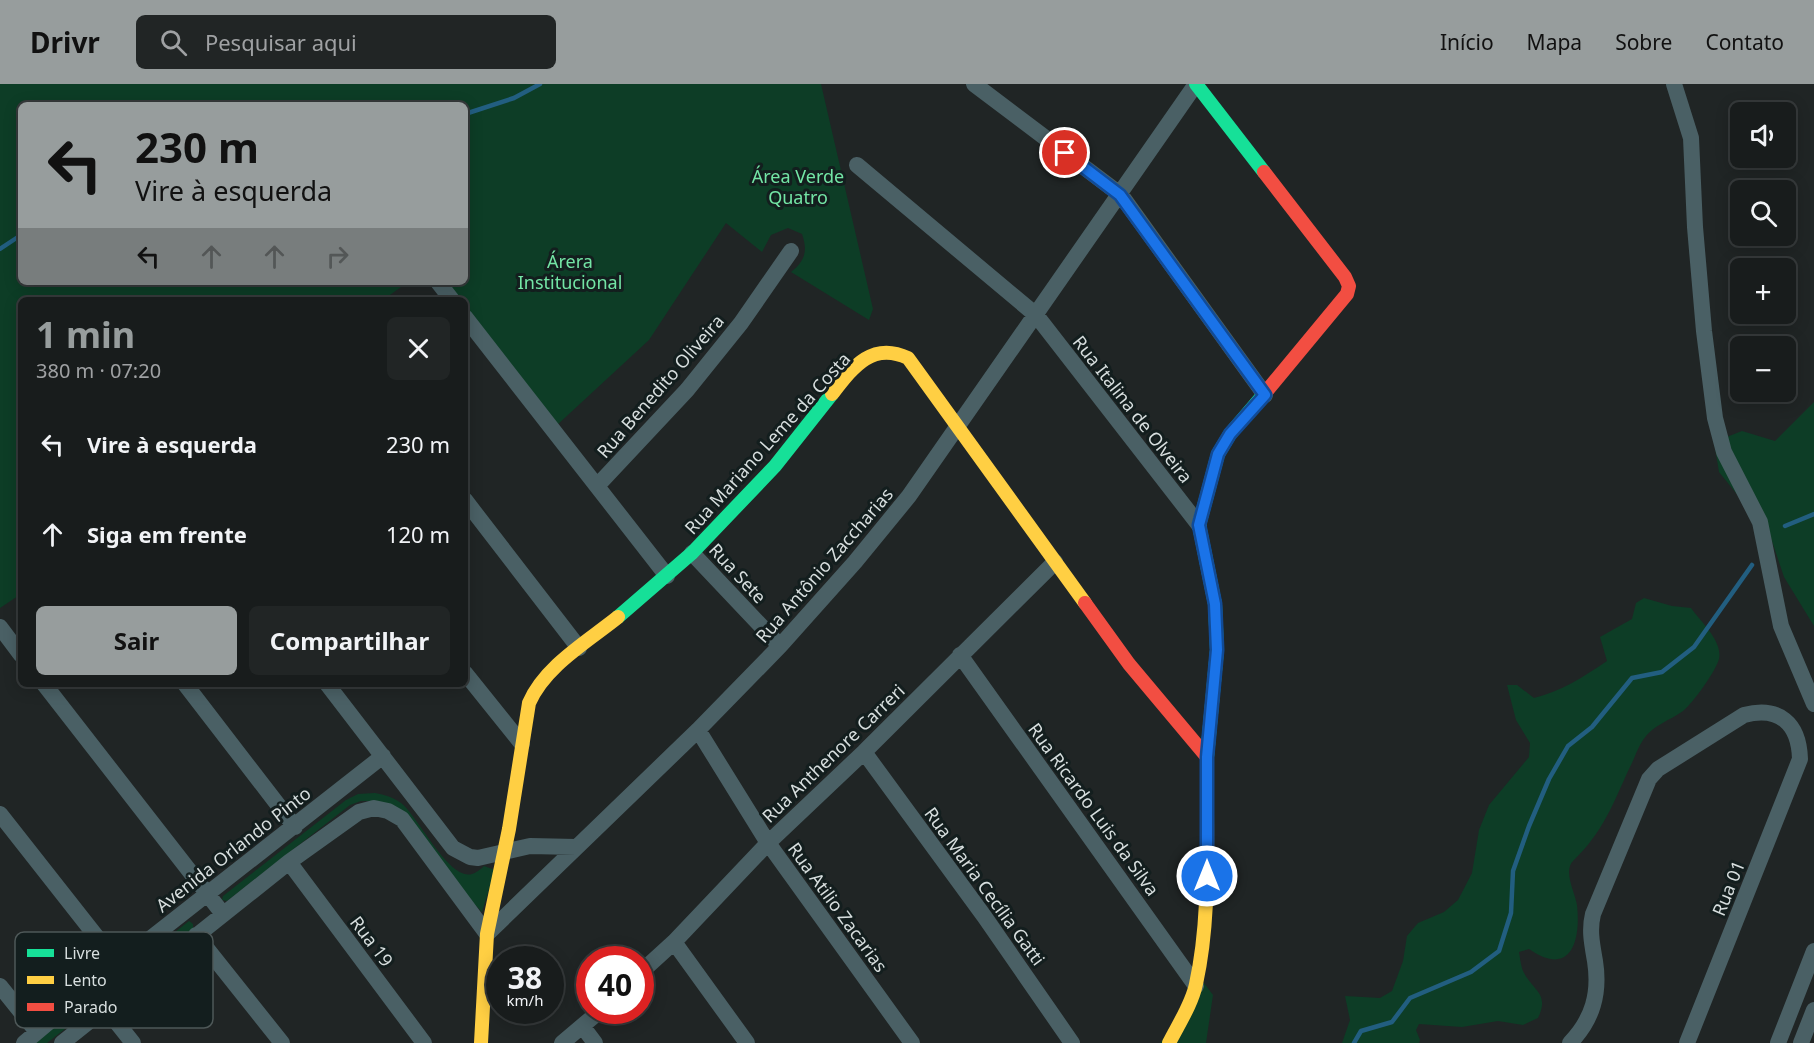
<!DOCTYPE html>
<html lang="pt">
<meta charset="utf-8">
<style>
body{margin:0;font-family:"Noto Sans",sans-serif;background:#212525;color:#f1f3f6;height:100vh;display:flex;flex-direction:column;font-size:22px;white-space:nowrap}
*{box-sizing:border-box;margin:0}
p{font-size:20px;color:#9fa1a3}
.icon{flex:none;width:33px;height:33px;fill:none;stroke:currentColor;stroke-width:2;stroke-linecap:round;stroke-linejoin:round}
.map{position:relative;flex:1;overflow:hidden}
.drawer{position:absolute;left:18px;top:213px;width:450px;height:390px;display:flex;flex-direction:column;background:#181c1c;border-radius:9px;box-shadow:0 3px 15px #0003,0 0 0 2px #363a3b}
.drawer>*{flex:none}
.hud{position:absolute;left:18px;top:18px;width:450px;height:183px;border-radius:9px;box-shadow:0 3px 15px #0003,0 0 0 2px #363a3b;background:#979d9d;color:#111;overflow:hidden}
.controls{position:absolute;left:1730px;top:18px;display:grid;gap:12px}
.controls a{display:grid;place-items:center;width:66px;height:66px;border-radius:9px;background:#181c1c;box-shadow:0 3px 15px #0003,0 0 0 2px #363a3b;font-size:30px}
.speed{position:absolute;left:486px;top:862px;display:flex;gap:12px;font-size:30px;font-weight:700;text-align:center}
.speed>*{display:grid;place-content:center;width:78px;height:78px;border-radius:50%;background:#181c1c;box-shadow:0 3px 15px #0003,0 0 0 2px #363a3b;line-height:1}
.speed small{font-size:15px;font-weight:400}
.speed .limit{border:9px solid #d22;background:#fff;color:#111}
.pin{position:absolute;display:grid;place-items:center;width:51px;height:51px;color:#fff;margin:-26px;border:3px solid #fff;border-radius:50%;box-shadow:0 2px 6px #0007}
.me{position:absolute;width:66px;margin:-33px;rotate:0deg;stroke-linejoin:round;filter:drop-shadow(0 0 4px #0008)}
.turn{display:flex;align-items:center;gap:21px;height:126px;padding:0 18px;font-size:27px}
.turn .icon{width:78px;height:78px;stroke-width:2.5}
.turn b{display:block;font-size:42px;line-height:51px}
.lanes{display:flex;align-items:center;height:57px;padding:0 18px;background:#0003;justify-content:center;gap:30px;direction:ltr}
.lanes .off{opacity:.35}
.round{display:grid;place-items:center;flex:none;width:63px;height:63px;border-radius:9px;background:#212525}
.head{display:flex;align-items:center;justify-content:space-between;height:102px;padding:0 18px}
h1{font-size:36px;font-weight:700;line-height:45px;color:#979d9d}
.button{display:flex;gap:12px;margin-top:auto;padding:12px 18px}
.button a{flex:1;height:69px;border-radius:9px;background:#979d9d;color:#111;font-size:24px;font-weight:700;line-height:69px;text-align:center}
.button a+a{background:#212525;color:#f1f3f6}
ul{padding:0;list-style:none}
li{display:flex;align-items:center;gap:18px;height:90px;padding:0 18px}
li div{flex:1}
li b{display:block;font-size:22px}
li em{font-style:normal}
header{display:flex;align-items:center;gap:36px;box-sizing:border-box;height:84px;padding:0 30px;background:#979d9d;color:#111}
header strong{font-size:28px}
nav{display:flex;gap:33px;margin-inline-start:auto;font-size:21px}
.search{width:420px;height:54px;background:#212525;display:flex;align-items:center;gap:15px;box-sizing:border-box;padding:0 21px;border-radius:9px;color:#9fa1a3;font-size:22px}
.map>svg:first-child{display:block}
</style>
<header>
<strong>Drivr</strong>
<div class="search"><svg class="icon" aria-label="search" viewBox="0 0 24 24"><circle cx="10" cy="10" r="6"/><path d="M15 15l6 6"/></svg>Pesquisar aqui</div>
<nav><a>Início</a><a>Mapa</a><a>Sobre</a><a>Contato</a></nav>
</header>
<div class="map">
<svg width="1814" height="959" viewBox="0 0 1814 959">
<rect width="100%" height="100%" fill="#202525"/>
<path fill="#0d3d26" d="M0,0H821L873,225L869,236L791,188C805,177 808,167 802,150L788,144L771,151L762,168L726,139L649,256L556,342L465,226V216H458L444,198H465V21H21V198H408L383,216H21V510L0,524Z
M1814,318V542L1784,493L1770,451L1719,388L1714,358L1742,347L1775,357Z
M1644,514L1672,522L1691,524C1700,537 1723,557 1719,575C1716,587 1693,619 1683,627C1669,637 1653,641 1643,656C1637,665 1634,676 1629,685C1612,722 1603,748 1573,777C1563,787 1575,809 1577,821C1581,857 1571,894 1529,865L1519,868C1520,874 1521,882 1523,887C1533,907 1550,909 1538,934L1523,941L1498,937L1462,943L1419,940L1416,946L1420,956L1419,959H1342L1350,936L1345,912L1380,914L1392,907L1403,877L1407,852L1418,839L1444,828L1458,816L1472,789L1479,746L1489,721L1529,673L1530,659L1516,636L1507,601H1517L1534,614C1562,607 1583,593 1607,577L1600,553L1632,535L1636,519Z
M375,709C385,711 393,713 401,719C418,732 449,797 472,790C476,789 481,785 484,782L495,786L482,828L374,717H361L350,721L227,817L222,816L223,812L346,716L358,710Z
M189,837L193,840V845L47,959H35Z
M1204,899L1213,911L1206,959H1160Z"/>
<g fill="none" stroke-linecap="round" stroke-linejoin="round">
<path stroke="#225e80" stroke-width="4.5" d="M465,30L514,14L540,0
M0,165L21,151
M1785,442L1814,430
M1354,959L1361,947L1392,938L1410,914L1471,888L1499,867L1511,829L1513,787L1529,742L1549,695L1568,662L1592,643L1632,594L1662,588L1694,563L1752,481"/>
<path stroke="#4a6065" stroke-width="16" d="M974,0L1121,111L1265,311
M1674,0L1691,54L1695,143L1704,247L1715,334L1724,368L1760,438L1781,542L1814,620
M857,81L1036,231L1199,441
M438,198L452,216
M465,233L667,492
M597,402L687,306L741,239L791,167
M465,416L579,564
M692,469L780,562
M0,543L21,571
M960,571L1196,902
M465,589L522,660
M44,600L223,830
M185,600L295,743
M327,600L453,764L470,773L478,774L530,762L576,763
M698,646L768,759L912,959
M864,668L984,832L1072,959
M0,730L118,880
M289,778L424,959
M196,851L282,959
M674,858L747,959
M640,889L674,858L768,759L864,668L1055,478
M0,902L37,948
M106,925L133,959
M583,943L595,959
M24,959L118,880L383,672
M62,959L289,778L359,728L374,724L388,727L402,735L487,850L698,646L780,562L855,478L909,412L1196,0
M562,959L600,927
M1570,959C1593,935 1600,909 1595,877C1592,860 1589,846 1593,830L1649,695L1658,685L1744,631C1779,622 1799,639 1800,675L1687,959
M1778,959L1814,867
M1801,959L1814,926"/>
<path stroke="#16e098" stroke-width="14" d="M1196,0L1264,88
M618,533L692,469L775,382L832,310
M1207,719V673L1217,566L1215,520L1199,441L1218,370L1230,350L1265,309"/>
<path stroke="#ffcf43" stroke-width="14" d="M832,310C853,283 872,257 908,274L1085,519
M481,959L487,850L509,745L529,619C545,582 587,558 618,533
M1169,959C1178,941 1192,920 1196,900C1209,841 1207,778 1207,719"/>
<path stroke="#f24e42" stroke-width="14" d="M1264,88L1345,193L1349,202L1347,210L1265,309
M1085,519L1129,580L1207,673"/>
</g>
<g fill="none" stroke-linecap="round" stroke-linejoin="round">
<defs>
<path id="route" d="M1065,69L1120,111L1265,311L1230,350L1218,370L1199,441L1215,520L1217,566L1207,673V792"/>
</defs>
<use href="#route" stroke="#114b97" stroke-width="15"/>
<use href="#route" stroke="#1a73e8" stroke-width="10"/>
</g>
<g text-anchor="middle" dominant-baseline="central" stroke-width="6" stroke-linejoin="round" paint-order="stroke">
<g font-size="18" fill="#73e5a5" stroke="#131e1e">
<text x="798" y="92">Área Verde<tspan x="798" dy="21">Quatro</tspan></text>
<text x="570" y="177">Árera<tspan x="570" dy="21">Institucional</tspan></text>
</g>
<g font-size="18" fill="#d7dede" stroke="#131e1e">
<text transform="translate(660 302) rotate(-49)">Rua Benedito Oliveira</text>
<text transform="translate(1133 325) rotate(52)">Rua Italina de Olveira</text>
<text transform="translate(767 359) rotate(-48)">Rua Mariano Leme da Costa</text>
<text transform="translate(824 481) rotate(-49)">Rua Antônio Zaccharias</text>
<text transform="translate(738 489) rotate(47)">Rua Sete</text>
<text transform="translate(833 669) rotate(-44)">Rua Anthenore Carreri</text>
<text transform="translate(1094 725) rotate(54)">Rua Ricardo Luis da Silva</text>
<text transform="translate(233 765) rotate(-38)">Avenida Orlando Pinto</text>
<text transform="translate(985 802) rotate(54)">Rua Maria Cecília Gatti</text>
<text transform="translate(1728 804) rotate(-68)">Rua 01</text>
<text transform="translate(838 823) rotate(54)">Rua Atilio Zacarias</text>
<text transform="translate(372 857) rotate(53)">Rua 19</text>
</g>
</g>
<rect x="15" y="848" width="198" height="96" rx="9" fill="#131e1e" stroke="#4e5858" stroke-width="1.5"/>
<rect x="27" y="865" width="27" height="8" fill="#16e098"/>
<rect x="27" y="892" width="27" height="8" fill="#ffcf43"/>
<rect x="27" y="919" width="27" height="8" fill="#f24e42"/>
<g font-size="16" fill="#d7dede">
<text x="64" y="875">Livre</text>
<text x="64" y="902">Lento</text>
<text x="64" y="929">Parado</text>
</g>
</svg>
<div class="controls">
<a><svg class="icon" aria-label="sound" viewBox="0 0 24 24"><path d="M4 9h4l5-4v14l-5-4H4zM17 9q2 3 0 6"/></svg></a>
<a><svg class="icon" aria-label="search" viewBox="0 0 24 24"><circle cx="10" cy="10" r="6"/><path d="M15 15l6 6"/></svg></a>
<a>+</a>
<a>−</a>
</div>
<div class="speed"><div>38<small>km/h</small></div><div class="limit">40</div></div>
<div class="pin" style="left:1065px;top:69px;background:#d93025"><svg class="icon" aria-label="arrive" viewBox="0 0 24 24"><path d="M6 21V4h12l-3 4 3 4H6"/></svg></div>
<svg class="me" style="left:1207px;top:792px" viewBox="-20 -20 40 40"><circle r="17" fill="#1a73e8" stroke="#fff" stroke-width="3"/><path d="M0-11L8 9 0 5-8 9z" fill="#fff"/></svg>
<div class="hud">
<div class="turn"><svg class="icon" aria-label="left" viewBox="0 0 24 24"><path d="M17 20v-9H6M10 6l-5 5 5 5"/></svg><div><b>230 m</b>Vire à esquerda</div></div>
<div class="lanes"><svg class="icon" aria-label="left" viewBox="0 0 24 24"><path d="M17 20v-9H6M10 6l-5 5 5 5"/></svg><svg class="icon off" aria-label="ahead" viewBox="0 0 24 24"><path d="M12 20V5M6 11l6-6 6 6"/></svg><svg class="icon off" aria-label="ahead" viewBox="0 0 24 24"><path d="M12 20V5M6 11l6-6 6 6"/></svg><svg class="icon off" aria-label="right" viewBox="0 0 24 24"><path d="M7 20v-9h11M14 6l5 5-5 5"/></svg></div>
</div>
<section class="drawer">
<div class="head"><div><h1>1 min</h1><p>380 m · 07:20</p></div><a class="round"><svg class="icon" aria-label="close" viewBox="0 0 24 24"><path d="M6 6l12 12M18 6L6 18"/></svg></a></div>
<ul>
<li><svg class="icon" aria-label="left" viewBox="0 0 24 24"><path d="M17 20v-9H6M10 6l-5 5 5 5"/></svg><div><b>Vire à esquerda</b></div><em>230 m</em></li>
<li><svg class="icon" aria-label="ahead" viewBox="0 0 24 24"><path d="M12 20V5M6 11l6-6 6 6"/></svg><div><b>Siga em frente</b></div><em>120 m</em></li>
</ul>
<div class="button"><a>Sair</a><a>Compartilhar</a></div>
</section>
</div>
